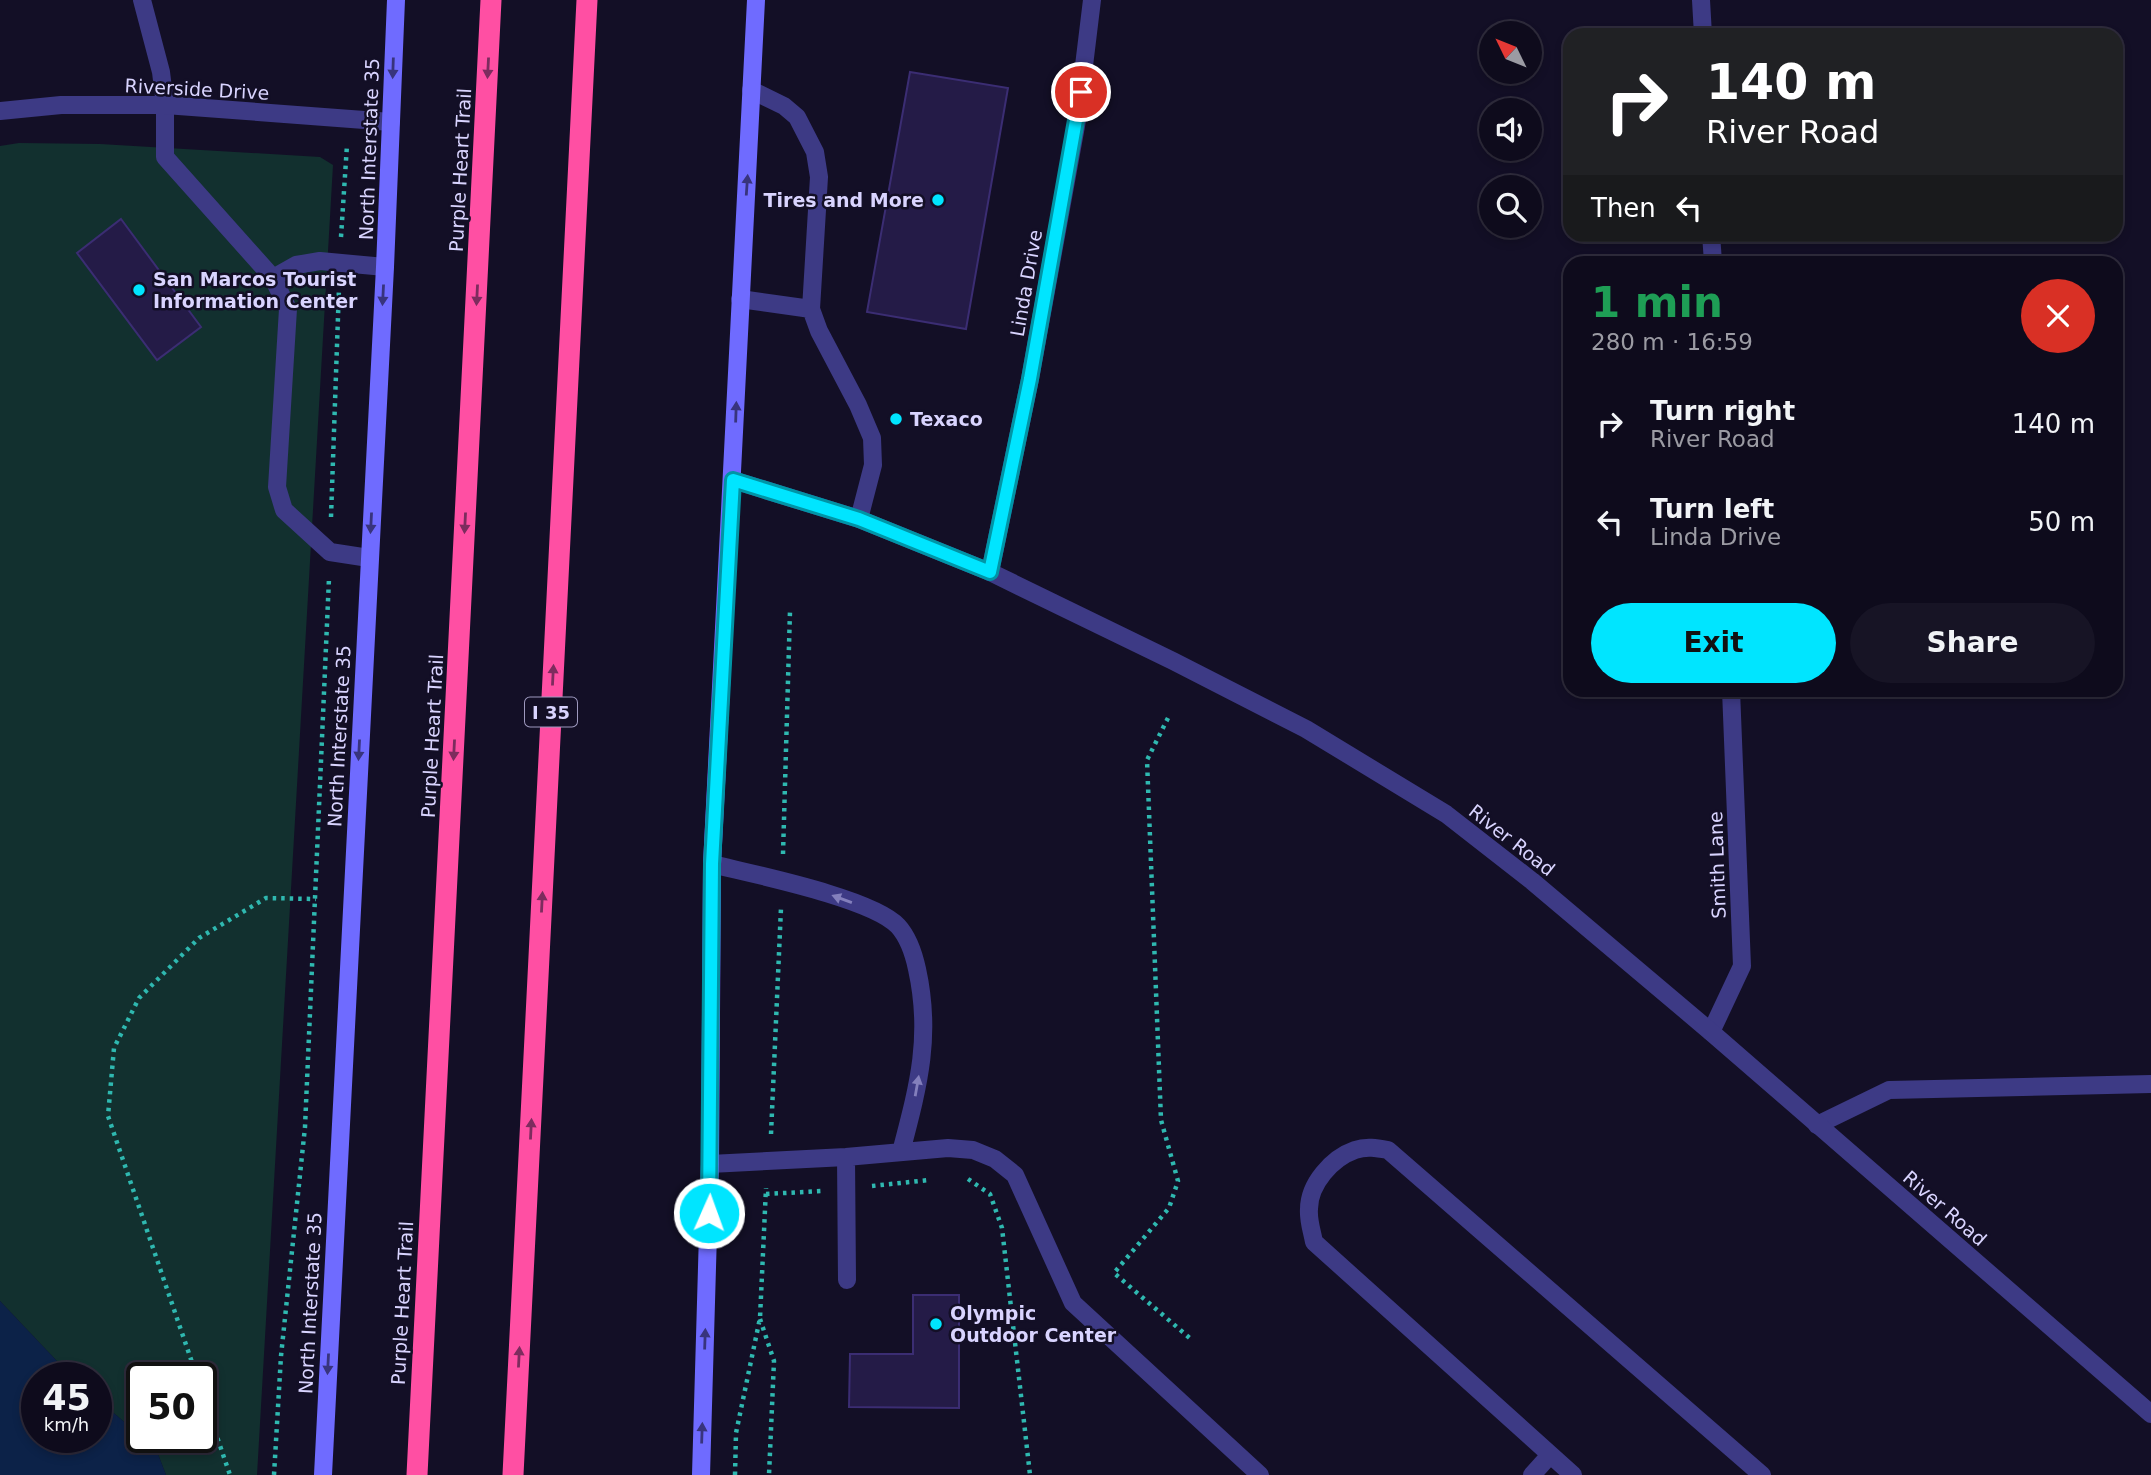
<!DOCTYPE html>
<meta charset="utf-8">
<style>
body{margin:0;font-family:"DejaVu Sans",sans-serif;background:#171425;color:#f1f3f6;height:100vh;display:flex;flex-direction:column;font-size:26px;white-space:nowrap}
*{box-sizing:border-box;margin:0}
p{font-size:23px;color:#9b9ba3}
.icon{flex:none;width:38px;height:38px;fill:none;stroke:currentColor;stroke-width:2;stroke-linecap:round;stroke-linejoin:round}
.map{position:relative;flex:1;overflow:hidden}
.side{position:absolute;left:1563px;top:256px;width:560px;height:441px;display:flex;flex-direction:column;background:#0e0b1c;border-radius:21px;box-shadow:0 4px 10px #0003,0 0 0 2px #2e2b3b}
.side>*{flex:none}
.hud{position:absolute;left:1563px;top:28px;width:560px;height:214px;border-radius:21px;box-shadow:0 4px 10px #0003,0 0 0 2px #2e2b3b;background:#202124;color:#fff;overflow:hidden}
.needle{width:46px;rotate:313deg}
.controls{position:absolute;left:1479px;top:21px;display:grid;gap:14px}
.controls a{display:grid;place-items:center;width:63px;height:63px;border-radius:50%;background:#0e0b1c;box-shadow:0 4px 10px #0003,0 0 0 2px #2e2b3b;font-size:35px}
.speed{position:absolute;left:21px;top:1362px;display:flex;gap:14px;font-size:35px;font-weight:700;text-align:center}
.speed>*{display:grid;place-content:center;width:91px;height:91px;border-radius:50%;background:#0e0b1c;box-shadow:0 4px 10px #0003,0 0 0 2px #2e2b3b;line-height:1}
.speed small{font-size:18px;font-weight:400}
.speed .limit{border:4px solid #111;border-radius:10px;background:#fff;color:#111}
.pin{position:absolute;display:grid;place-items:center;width:60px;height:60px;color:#fff;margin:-30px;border:4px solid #fff;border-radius:50%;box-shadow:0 2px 7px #0007}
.me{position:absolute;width:77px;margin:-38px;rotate:2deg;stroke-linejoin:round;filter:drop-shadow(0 0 5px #0008)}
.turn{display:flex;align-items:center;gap:24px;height:147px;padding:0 28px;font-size:32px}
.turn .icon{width:91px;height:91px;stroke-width:2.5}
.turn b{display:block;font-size:49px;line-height:60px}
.then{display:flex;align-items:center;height:66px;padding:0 28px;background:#0003;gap:14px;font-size:26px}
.round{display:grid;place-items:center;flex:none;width:74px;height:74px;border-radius:37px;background:#171425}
.summary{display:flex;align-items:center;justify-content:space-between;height:119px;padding:0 28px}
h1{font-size:42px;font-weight:700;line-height:52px;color:#1e9e55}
.cta{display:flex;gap:14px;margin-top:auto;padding:14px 28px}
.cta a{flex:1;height:80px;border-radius:42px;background:#00e5ff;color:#111;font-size:28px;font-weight:700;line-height:80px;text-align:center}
.cta a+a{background:#171425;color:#f1f3f6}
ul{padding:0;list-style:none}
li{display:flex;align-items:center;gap:21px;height:98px;padding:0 28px}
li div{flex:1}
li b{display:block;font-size:26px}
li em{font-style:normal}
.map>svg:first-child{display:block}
</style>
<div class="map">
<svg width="2151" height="1475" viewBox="0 0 2151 1475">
<rect width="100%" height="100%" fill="#130f26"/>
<path fill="#12302f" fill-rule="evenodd" d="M19,143L100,144L320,157L333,165L257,1475H166L156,1449L96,1398V1377H72L0,1301V146ZM142,1377H201V1437H142Z"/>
<path fill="#0c2248" d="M0,1301L72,1377H37V1437H96V1398L156,1449L166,1475H0Z"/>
<path fill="#241b47" stroke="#3b2d73" stroke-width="2" d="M910,72L1008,88L966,329L867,312Z
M121,219L201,327L157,360L77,253Z
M913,1295H959V1408L849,1407L850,1354H913Z"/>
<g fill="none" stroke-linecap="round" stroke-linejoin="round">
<path stroke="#2fb8b0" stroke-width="4.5" stroke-dasharray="3.5 5" stroke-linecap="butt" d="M341,237L347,145
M331,517L339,288
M1168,718L1147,760L1161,1120L1178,1181L1169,1208L1114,1273L1192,1340
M783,854L790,611
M771,1134L781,908
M968,1179L990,1194L1002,1228L1030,1475
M872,1186L929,1180
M766,1194L822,1191
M760,1319L774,1361L769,1475
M197,1377L108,1116L114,1048L139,998L199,938L266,898L316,899
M201,1390L230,1475
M274,1475L281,1356L305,1127L329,578
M735,1475L736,1433L760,1318L766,1188"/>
<path stroke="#3d3a85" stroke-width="18" d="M142,0L161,72L165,105V157L273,278L288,309L277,487L284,510L330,552L369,558
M751,90L784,106L797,117L815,152L819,177L811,309L819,331L858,405L872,438L873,465L859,519
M273,278L296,265L320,261L385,267
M740,299L811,309
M712,864C752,874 872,898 898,926C908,937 914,955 917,969C932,1037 918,1087 901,1152
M1817,1125L1889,1090L2151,1084
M846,1157L847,1280
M710,1164L846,1157L948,1148L973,1150L995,1159L1015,1175L1073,1303L1260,1475
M1532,1475L1550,1455
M1573,1475L1314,1242C1312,1231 1308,1220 1309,1209C1309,1184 1332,1158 1355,1150C1366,1146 1377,1148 1388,1150L1762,1475"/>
<path stroke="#3d3a85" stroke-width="18" d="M1701,0L1703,35
M0,111L61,105H165L391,122
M1711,234L1713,262
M990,572L1030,379L1078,115L1092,0
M1711,1032L1742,966L1731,690"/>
<path stroke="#3d3a85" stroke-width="18" d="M733,480L859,519L990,572L1173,661L1306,729L1446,814L1532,881L1711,1032L2151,1414"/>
<path stroke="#6f6bff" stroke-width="18" d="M323,1475L385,267L396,0
M701,1475L710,1164L712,864L756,0"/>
<path stroke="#ff4fa3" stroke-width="21" d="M417,1475L491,0
M513,1475L587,0"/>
</g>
<defs><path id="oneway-solid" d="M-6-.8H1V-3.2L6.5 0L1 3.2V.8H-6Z" transform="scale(1.75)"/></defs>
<g fill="#38347d">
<use href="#oneway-solid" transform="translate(393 68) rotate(92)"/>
<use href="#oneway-solid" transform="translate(747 185) rotate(-86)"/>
<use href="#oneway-solid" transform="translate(383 295) rotate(93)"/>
<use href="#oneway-solid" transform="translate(736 412) rotate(-88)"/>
<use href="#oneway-solid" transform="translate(371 523) rotate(93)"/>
<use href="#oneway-solid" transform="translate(359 750) rotate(93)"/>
<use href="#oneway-solid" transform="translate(705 1339) rotate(-88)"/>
<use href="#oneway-solid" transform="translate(328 1364) rotate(93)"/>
<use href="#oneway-solid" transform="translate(702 1433) rotate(-88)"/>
</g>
<g fill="#7d2c5e">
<use href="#oneway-solid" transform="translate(488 68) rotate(93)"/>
<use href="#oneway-solid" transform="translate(477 295) rotate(93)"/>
<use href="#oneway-solid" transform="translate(465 523) rotate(93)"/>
<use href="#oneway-solid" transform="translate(553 675) rotate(-87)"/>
<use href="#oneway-solid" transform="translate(454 750) rotate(93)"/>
<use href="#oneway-solid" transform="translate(542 902) rotate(-87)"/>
<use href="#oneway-solid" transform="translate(531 1129) rotate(-87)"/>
<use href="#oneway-solid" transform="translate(519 1357) rotate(-87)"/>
</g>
<g fill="#837fbc">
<use href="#oneway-solid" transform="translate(842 899) rotate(-160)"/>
<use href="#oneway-solid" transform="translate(917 1086) rotate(-80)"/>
</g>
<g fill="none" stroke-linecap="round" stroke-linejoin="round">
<defs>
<path id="route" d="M709,1213L712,864L733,480L859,519L990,572L1030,379L1081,92"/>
</defs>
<use href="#route" stroke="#0095a6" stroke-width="18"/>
<use href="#route" stroke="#00e5ff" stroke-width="12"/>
</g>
<g fill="#00e5ff" stroke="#130f26" stroke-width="2.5">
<circle cx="938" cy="200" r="7"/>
<circle cx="139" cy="290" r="7"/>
<circle cx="896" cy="419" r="7"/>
<circle cx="936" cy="1324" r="7"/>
</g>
<g text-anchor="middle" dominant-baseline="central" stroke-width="5" stroke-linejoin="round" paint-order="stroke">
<rect fill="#130f26" stroke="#9e99be" stroke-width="2" x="525" y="697.5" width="52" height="29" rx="5"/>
<g font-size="18" font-weight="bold" fill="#d9d4ff">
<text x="551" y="712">I 35</text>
</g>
<g font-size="19" fill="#d9d4ff" stroke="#130f26">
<text transform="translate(197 89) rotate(3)">Riverside Drive</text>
<text transform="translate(369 149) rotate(-88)">North Interstate 35</text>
<text transform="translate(460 170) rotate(-87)">Purple Heart Trail</text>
<text transform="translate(1026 283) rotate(-80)">Linda Drive</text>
<text transform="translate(339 736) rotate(-87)">North Interstate 35</text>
<text transform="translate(432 736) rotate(-87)">Purple Heart Trail</text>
<text transform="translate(1512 840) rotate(38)">River Road</text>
<text transform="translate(1717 865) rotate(-92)">Smith Lane</text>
<text transform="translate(1945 1208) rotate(41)">River Road</text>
<text transform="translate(310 1303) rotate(-87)">North Interstate 35</text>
<text transform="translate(402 1303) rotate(-87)">Purple Heart Trail</text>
</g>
<g font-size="19" font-weight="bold" fill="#d9d4ff" stroke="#130f26" text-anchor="start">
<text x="924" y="200" text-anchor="end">Tires and More</text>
<text x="153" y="279">San Marcos Tourist<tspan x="153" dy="22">Information Center</tspan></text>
<text x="910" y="419">Texaco</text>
<text x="950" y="1313">Olympic<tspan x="950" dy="22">Outdoor Center</tspan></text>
</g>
</g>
</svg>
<div class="controls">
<a><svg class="needle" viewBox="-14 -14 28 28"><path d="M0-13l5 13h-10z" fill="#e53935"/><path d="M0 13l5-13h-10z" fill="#9b9ba3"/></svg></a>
<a><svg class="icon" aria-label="sound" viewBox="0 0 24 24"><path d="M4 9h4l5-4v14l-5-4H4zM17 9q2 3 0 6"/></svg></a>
<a><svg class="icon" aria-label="search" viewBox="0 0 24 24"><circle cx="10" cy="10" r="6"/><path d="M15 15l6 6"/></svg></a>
</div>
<div class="speed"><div>45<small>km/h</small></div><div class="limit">50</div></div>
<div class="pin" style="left:1081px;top:92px;background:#d93025"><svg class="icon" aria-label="arrive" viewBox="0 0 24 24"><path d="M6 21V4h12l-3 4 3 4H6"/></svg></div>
<svg class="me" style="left:709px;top:1213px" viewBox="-20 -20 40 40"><circle r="17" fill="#00e5ff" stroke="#fff" stroke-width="3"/><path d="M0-11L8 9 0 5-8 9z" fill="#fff"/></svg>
<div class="hud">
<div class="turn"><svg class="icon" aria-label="right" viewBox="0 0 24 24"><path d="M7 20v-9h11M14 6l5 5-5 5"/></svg><div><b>140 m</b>River Road</div></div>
<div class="then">Then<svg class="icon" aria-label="left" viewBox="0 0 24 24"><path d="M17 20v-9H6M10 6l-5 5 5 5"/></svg></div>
</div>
<section class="side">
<div class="summary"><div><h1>1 min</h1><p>280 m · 16:59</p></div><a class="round" style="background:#d93025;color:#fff"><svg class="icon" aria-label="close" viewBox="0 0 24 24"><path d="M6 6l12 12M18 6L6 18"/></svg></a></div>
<ul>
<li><svg class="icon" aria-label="right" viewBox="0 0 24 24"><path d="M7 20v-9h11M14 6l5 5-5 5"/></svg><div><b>Turn right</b><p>River Road</p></div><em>140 m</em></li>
<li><svg class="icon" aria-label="left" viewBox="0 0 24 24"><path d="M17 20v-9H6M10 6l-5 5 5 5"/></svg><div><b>Turn left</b><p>Linda Drive</p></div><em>50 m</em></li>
</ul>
<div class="cta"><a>Exit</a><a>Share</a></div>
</section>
</div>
